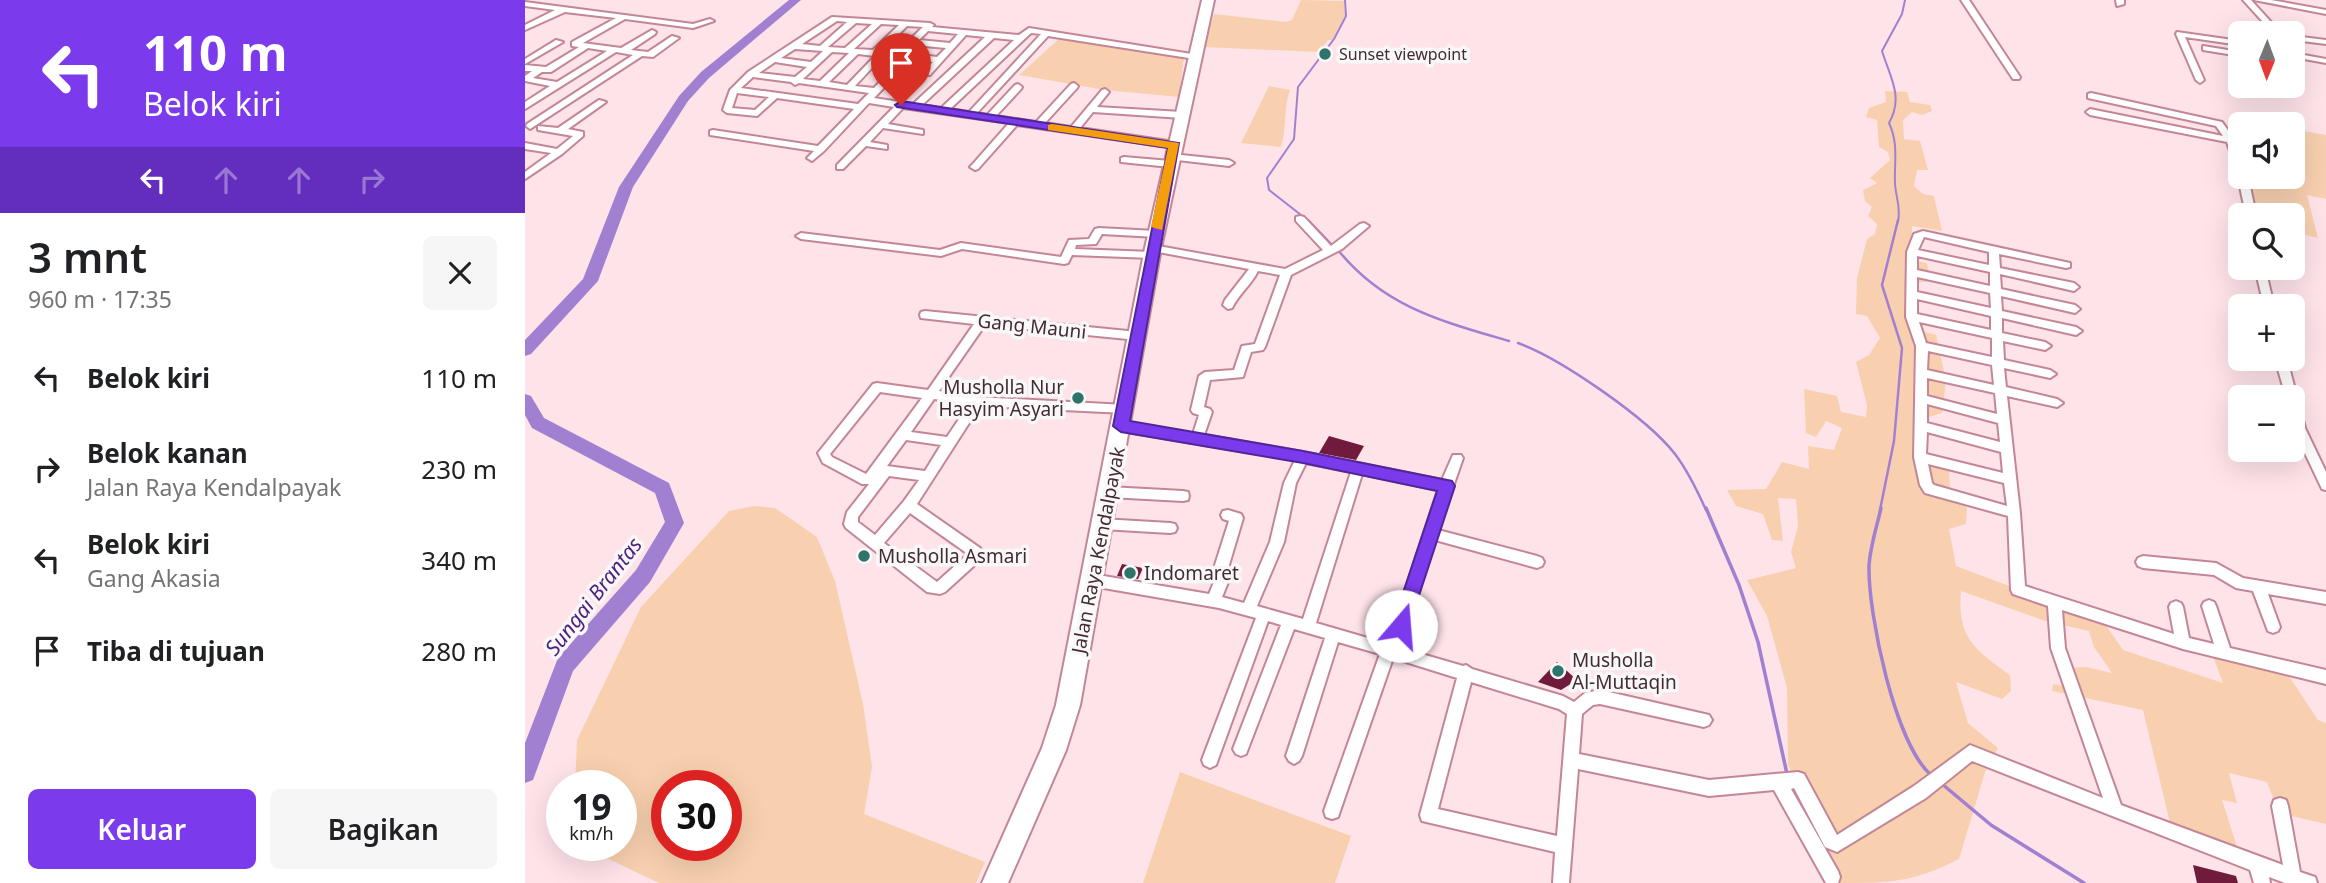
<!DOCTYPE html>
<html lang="id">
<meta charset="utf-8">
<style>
body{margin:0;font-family:"Noto Sans",sans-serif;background:#f6f6f6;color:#202124;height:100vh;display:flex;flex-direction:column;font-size:26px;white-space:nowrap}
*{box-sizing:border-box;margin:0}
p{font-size:23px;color:#757577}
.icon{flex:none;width:38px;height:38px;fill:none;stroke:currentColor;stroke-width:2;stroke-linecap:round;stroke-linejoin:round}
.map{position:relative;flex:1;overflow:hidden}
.drawer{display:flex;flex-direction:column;background:#fff;width:525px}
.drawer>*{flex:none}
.banner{background:#7c3aed;color:#fff;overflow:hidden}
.needle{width:46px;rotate:181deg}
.fabs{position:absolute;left:1703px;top:21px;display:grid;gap:14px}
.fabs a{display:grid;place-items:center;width:77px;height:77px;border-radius:10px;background:#fff;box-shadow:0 7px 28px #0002;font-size:35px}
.speed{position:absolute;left:21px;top:770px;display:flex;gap:14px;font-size:35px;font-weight:700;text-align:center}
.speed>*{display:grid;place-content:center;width:91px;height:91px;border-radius:50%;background:#fff;box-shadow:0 7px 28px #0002;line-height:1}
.speed small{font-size:18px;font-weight:400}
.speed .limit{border:10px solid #d22;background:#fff;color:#111}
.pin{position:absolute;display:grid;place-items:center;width:60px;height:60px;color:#fff;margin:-72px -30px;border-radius:50% 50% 50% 0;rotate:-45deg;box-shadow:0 0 7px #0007}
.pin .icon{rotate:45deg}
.me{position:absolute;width:77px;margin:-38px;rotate:18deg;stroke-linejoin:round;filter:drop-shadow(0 0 5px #0008)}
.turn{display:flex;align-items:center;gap:24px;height:147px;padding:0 28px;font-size:32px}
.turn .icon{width:91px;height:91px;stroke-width:2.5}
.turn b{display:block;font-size:49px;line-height:60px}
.lanes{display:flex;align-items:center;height:66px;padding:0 28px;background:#0003;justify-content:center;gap:35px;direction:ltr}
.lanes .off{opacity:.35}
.round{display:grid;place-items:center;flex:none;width:74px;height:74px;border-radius:10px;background:#f6f6f6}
.headline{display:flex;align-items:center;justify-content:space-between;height:119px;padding:0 28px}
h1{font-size:42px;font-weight:600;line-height:52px}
.action{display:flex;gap:14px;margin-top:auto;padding:14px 28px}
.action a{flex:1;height:80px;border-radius:10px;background:#7c3aed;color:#fff;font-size:28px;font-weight:600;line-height:80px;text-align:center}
.action a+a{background:#f6f6f6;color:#202124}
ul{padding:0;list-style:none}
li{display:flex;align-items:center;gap:21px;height:91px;padding:0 28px}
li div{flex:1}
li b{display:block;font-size:26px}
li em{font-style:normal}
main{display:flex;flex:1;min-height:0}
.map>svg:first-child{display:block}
</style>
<main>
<section class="drawer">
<div class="banner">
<div class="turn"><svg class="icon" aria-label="left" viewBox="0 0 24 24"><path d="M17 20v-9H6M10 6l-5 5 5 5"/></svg><div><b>110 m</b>Belok kiri</div></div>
<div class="lanes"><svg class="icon" aria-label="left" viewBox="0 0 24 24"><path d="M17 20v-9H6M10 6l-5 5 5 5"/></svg><svg class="icon off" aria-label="ahead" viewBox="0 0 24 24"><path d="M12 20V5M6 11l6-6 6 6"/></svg><svg class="icon off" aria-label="ahead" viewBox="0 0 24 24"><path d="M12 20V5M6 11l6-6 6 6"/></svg><svg class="icon off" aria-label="right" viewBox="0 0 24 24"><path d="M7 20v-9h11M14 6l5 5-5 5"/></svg></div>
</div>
<div class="headline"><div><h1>3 mnt</h1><p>960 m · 17:35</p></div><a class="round"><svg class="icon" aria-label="close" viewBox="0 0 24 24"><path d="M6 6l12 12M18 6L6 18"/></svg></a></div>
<ul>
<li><svg class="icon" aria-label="left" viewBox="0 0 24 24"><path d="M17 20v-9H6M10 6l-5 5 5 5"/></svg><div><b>Belok kiri</b></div><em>110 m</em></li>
<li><svg class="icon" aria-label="right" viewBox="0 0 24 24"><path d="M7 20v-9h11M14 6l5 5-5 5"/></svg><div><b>Belok kanan</b><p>Jalan Raya Kendalpayak</p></div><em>230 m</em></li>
<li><svg class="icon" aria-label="left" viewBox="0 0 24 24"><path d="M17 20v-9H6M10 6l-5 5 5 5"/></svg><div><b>Belok kiri</b><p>Gang Akasia</p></div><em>340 m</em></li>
<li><svg class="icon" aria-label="arrive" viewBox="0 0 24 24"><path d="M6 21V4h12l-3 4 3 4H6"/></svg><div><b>Tiba di tujuan</b></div><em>280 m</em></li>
</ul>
<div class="action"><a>Keluar</a><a>Bagikan</a></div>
</section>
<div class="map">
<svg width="1801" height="883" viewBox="0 0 1801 883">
<rect width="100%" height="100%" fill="#fee3e9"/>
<path fill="#f8d0af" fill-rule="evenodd" d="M776,0L819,1L820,15L807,40H803L794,52L679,47L689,14L761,22L767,20Z
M536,37L659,57L654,97L580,90L494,75Z
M744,86L765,90C758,109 762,127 756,147L716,143Z
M1360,91L1382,92L1385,102L1405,105L1407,111L1397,115L1387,112L1378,120L1379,139L1395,141L1403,170H1392L1389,186L1398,194L1409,196L1417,231L1387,226L1386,260L1402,263L1405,281L1382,284L1400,332L1411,335L1421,381L1417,413L1404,417L1395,431L1399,453L1424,467L1425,493L1442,508L1441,524L1424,529L1431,566L1578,621L1598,650L1698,683L1684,646L1758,667L1793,720L1801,723V824L1754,813L1742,782L1704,773L1712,803L1697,800L1712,847L1646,827L1618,710L1527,691L1528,684L1548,688L1543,668L1561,667L1587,673L1569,647L1564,631L1520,621L1436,591C1432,638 1449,649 1485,675L1486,691L1477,699L1431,682L1443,723L1473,748L1460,772L1434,859C1386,883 1365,883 1311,883L1283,803L1263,765L1262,688L1242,616L1222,580L1271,568L1266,552L1273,526L1271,499L1253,498L1258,541L1247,540L1238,514L1211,506L1202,490L1241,489L1257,462L1284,469L1283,446L1309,450L1317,428L1301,421L1291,437L1281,433L1279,389L1312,396L1316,412L1341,417L1342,405L1331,362L1344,355L1355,338L1342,316L1331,314L1332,278L1342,239L1350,234L1352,224L1343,216L1347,207L1340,201L1338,190L1352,183L1345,178L1365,160L1363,152L1354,147L1352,120L1341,117L1344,108L1361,102Z
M1768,129L1801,135V199L1782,195L1793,238L1768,232V215H1721L1716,177L1771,186L1768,175Z
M229,506L250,508L292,537L310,581L338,704L347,767L339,814L460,862L451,883H134L54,845H96V786H50L52,740L116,607L204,511ZM142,786H201V845H142Z
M655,772L826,836L810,883H618Z"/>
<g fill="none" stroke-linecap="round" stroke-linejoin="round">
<path stroke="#a180d1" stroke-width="2" d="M785,222L744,190L742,178L769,139L773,87L809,39L821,16L820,0
M1373,222C1376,207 1371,198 1370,184C1369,161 1374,145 1364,123C1379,97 1365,77 1357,51L1377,14L1380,0"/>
<path stroke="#a180d1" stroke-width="2.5" d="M783,220L808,246
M813,250C859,307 916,321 984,341
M993,343C1035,358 1122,418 1150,454C1163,471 1172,490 1181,510
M1355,510L1369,441L1377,348L1357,285L1373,220"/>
<path stroke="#a180d1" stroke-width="3.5" d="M1181,508L1214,585L1233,642L1262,774
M1356,508C1352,526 1345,547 1344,566C1343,614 1370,744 1406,775
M1417,784L1466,825L1559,883
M1268,787L1286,825"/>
<path fill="#a180d1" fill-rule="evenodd" d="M264,0H276L184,78L163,101L108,187L73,281L6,354L0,356V340L58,279L94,187L154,96L176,72Z
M0,394L6,396L19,418L144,483L159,523L125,582L48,671L8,780L0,783V743L33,658L111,570L140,522L130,493L7,428L0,415Z"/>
</g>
<path fill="#701b3c" d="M804,436L839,446L831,460L794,453Z
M597,564L618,568L613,579L592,576Z
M1032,662L1052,680L1036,690L1013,682Z
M1668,865L1711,876L1713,883H1672Z"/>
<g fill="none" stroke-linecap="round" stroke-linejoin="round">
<defs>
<path id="street" d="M1436,0H1444L1495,77L1494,79H1488Z
M1591,0H1599V4L1592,6Z
M1718,0H1726L1756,33H1748Z
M1729,0H1746L1801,10V14Z
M0,2L168,24L185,19L189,21L168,28L100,19L58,43L96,48L127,30L131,32L130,34L106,50L123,52L147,36L154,38L128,57L117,56L5,129L1,126L2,124L108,55L91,52L0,109V102L25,86L0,81V76L7,71H0V65L21,67L54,47L47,46V42L91,18L40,12L0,30V25L30,10L0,6ZM63,48L82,51L32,82L8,78L17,72H26Z
M307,17L405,23L409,25L407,27L494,35L504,28L673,55V59H670L523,36L452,113L462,115L490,85L493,84L497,87L496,89L471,116L511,122L546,84L549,83L553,86L552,88L520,123L546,127L577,90L580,89L584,92L572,107L657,112L661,115L657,118L568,112L555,128L650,142L655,145L650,148L492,125L453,169L450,170L445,167L447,165L484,123L378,108L363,124L398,130V134L358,128L345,142L362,145V149L341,146L318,169H312V165L369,107L344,103L299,151L287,161L282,158L289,151L185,135V131L188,130L293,146L329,109L252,98L232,116L202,113L198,110L205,90L223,72ZM312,21L322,22L295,46L277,44ZM331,23L347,24L320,48L303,47ZM356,24L374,25L348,50L329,49ZM382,26L398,27L372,52L357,51ZM403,31L433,34L425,43L394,40ZM506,33L516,34L444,112L425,109ZM441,35L460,37L388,104L349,98L372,74L405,75ZM469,38L489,40L416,108L397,105ZM389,45L421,48L412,57L381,53ZM270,49L298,51L286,62L256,58ZM307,52L324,53L295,81L278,79ZM333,54L350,56L322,85L304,82ZM358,56L378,58L349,88L330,86ZM386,59L408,62L400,70L376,69ZM250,62L282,67L270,77L234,73ZM228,77L266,82L270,85L274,83L344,93L333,104L216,88ZM212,93L244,97L230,110L207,108Z
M1652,32L1715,41V45L1660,37L1679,80L1675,83L1671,80L1651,34Z
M1777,37L1801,40V44L1777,41Z
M31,40L38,42L0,64V59Z
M1678,46L1715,52V56L1678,50Z
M1768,53L1801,59V63L1768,57Z
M1566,93L1697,122C1709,138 1715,149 1715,169L1710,166L1702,142L1565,115L1561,112L1565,109L1698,136L1691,126L1563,98V94Z
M74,100L81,102L43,129L58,132V136L37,154L0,179V172L26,153L0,149V143L32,149L48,136L13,130V126L33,128Z
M647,154L704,160L709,163L704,166L644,159L642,157Z
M599,157L645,161L650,164L645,167L596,162V158Z
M1715,175V177H1723L1731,215H1721L1713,177Z
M775,216L779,217L806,246L835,224L839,223L844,226L817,249L766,275L740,347L738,350L726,352L718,377L685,380L679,407L685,409L687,412L679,435L778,452L917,480L928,455H936L938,458L913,530L1012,556L1017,558L1019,562L1017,566L1012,568L910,540L876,648L938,666L941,665L947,669L1038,696L1049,702L1060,693L1075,690L1184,715L1187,720L1184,725L1179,727L1075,704L1068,705L1057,714L1054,754L1184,780L1273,772L1279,774L1312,835L1389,786L1445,745L1578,798L1526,648L1523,606L1488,594L1486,590L1483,516L1400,493L1395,485L1389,457L1391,346L1381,317L1382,252L1389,234L1398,231L1545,263V267L1541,268L1474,254L1475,268L1549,283L1554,287L1549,291L1475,274L1476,289L1550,305L1555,309L1550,313L1476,296L1477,311L1551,327L1557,331L1551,335L1477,318V333L1520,342L1526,346L1520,350L1478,341L1479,360L1525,370L1531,374L1525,378L1479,368L1481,387L1532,399L1538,403L1532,407L1482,396L1495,513L1500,586L1649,634L1644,607L1646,603L1651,601L1656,603L1658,607L1664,638L1689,644L1677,606L1679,602L1684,600L1689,602L1691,606L1705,648L1801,670V684L1658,649L1537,610L1540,648L1596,805L1758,865L1747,806L1749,800L1755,798L1761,800L1763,806L1775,872L1790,877L1792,883H1760L1744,877L1745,883H1729L1725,870L1447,761L1401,798L1312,852L1300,847L1269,788L1266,789L1313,871L1315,877L1313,883H1301L1249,790L1184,796L1053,769L1044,883H1028L1030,852L897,821L895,815L932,678L868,658L815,811L813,817L807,819L801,817L799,811L855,654L813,642L777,756L774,761L769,764L764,761L761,756L800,638L769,629L721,754L716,756L711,754L708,749L756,625L743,621L691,765L685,768L679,765L677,760L731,618L694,608L567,586L562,584L560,580L562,576L567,574L684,594L692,575L690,565L704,521L698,519L696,515L698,511L703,510L716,514L718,518L704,565L706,575L697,597L719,603L745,542L759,483L770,460L596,431L590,426L596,421L668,434L674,415L668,413L666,410L674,376L680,372L709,370L717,346L730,344L755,275L733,271C726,285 714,294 707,308L703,309L698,305L700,300L724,269L628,251L624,250V246L628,245L760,269L798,250L771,221V217ZM1399,237L1464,252V265L1393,250ZM1392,256L1465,272V286L1392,270ZM1392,277L1465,293L1466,308L1392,292ZM1392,299L1466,316V330L1392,314ZM1394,322L1467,338V357L1401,343ZM1403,351L1467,365L1469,385L1402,370ZM1402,378L1470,393L1472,414L1402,396ZM1402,404L1473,423L1475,442L1402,423ZM1402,432L1476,452L1478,473L1401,454ZM781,463L826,472L778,619L732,606L759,542L771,483ZM1403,464L1479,483L1482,506L1409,485L1407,483ZM837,474L913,490L863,642L860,643L791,623ZM946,682L1034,709L1042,714L1032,836L913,809Z
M574,228L631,231L636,234L631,237L577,234L571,244L551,245L550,249L627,252L632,255L627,258L547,255L543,263L539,264L437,249L416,256L276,239L271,236L276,233L415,250L436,243L536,257L544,240L564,239L570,229Z
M1730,268H1740L1749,306H1739Z
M400,311L613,332L619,336L613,340L460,325L414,391L452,397L600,405L606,409L600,413L455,406L392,504L455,548L457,552L453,562L420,592L415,594L402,592L321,528L319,524L322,512L344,484H337L298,463L293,453L348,384L352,383L403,390L449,324L396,318L395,315L396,312ZM355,392L397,398L341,474L307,457L305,454ZM409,399L444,404L422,437L386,432ZM381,440L416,445L400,471L362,466ZM364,476L394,480L379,501L350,535L333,522V517ZM385,513L443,554L412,582L359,543Z
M1750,359H1762L1780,428L1801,472V490L1797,489L1768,428V397H1761Z
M584,487L658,491L663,492L664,496L663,500L658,501L584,497L579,496L578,492L579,488Z
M577,519L645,523L650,524L652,528L650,532L645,533L577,529L572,528L570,524L572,520Z
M1618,556L1691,563L1718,578L1801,592V604L1743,594L1755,627L1753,631L1748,633L1743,631L1728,591L1711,588L1689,575L1618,568L1613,566L1611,562L1613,558Z"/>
<path id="primary" d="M677,0H689L636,248L555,705L541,750L483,883H457L517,748L531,705L620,248Z"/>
</defs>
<use href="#street" stroke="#c38697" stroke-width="4"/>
<use href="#primary" stroke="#c38697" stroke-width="4"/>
<use href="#street" fill="#fff" fill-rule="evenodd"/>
<use href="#primary" fill="#fff" fill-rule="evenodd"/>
</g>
<path fill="#7c3aed" stroke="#51269a" stroke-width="2" d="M376,101L654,143L605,421L778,451L927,481L930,486L882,632H869L867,626L912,491L778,463L596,432L588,426L643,148L372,107L370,105Z"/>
<path fill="#f59e0b" d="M527,124L654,143L637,230L626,227L643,148L523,130V125Z"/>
<g fill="#2f746a" stroke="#f8f8f8" stroke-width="2.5">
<circle cx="800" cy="54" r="7"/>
<circle cx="553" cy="398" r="7"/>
<circle cx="339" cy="556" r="7"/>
<circle cx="605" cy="573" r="7"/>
<circle cx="1033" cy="671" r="7"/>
</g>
<g text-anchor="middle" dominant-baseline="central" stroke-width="7" stroke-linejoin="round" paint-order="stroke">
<g font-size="16" fill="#442b32" stroke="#f8f8f8" text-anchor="start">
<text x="814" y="54">Sunset viewpoint</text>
</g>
<g font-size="19" fill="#442b32" stroke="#f8f8f8">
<text transform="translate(507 326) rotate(6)">Gang Mauni</text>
<text transform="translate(573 550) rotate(-79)">Jalan Raya Kendalpayak</text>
</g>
<g font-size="19" fill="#442b32" stroke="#f8f8f8" text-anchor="start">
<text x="539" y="387" text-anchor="end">Musholla Nur<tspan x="539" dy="22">Hasyim Asyari</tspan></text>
<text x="353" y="556">Musholla Asmari</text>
<text x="619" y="573">Indomaret</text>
<text x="1047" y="660">Musholla<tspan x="1047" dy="22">Al-Muttaqin</tspan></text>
</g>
<g font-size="21" font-style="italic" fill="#4e1f7f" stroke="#f8f8f8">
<text transform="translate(68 596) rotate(-52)">Sungai Brantas</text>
</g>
</g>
</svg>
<div class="fabs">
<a><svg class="needle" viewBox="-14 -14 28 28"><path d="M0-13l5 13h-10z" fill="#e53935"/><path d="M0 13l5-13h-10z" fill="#757577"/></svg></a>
<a><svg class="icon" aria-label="sound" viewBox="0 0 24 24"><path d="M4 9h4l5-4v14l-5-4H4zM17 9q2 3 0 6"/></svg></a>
<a><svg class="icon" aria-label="search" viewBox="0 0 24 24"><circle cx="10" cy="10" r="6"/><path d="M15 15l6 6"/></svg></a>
<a>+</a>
<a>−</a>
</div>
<div class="speed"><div>19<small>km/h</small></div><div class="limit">30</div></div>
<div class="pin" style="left:376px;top:105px;background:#d93025"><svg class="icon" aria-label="arrive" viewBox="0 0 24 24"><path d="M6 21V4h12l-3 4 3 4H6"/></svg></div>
<svg class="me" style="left:876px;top:626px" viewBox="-20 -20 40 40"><circle r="19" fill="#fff"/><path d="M0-13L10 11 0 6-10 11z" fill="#7c3aed"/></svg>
</div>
</main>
